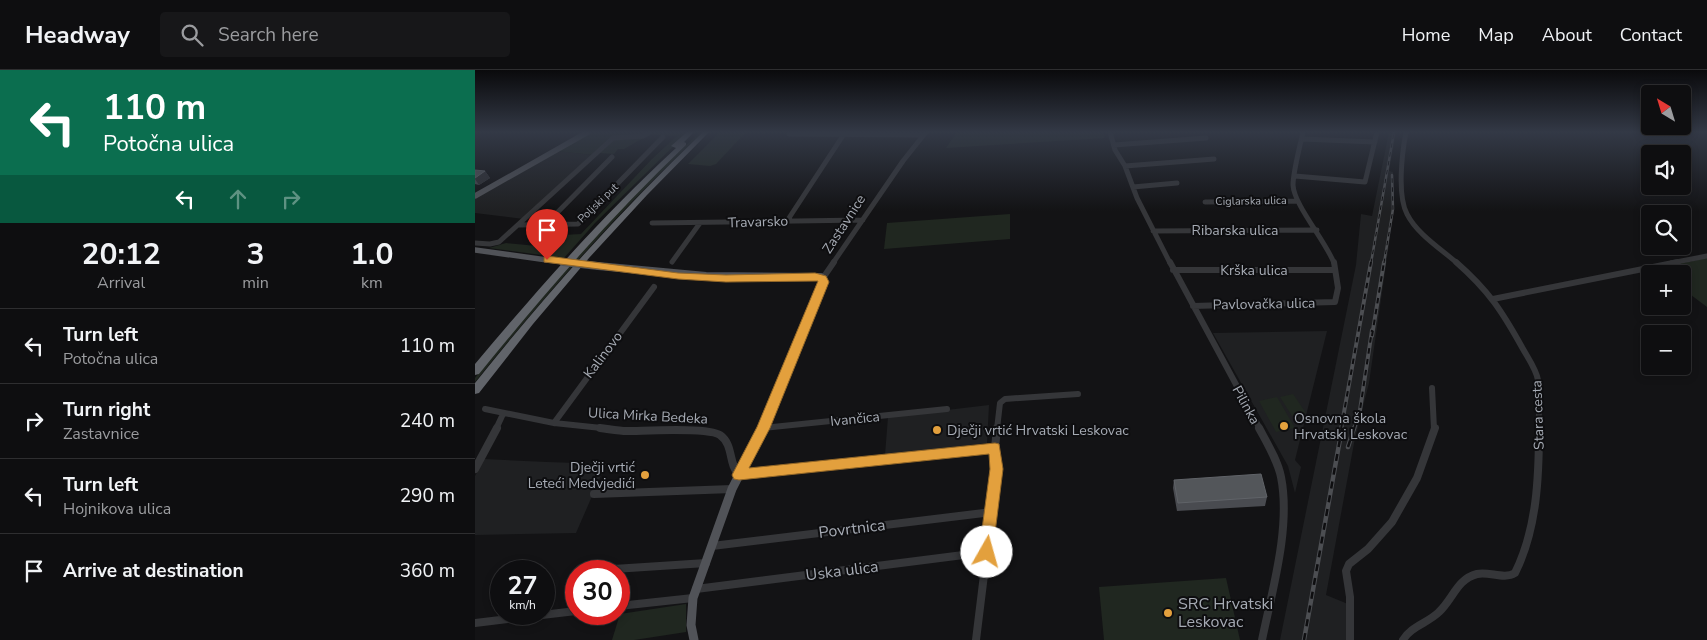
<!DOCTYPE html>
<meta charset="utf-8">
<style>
body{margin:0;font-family:"Nunito Sans",sans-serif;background:#171719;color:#f1f3f6;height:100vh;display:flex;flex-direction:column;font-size:19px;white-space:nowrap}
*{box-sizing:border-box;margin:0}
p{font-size:16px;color:#9b9c9f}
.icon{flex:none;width:28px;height:28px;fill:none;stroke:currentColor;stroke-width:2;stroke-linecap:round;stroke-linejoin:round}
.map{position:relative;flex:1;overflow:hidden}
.drawer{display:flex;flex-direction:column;background:#0e0e10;width:475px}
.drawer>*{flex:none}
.top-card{background:#0b6e4f;color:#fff;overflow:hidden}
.needle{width:32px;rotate:322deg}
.buttons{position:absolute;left:1166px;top:15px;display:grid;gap:10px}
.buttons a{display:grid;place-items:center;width:50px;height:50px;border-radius:5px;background:#0e0e10;box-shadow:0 2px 8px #0003,0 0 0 1px #2e2e30;font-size:25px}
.speed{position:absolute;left:15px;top:490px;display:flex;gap:10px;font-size:25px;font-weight:700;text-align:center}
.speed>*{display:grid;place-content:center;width:65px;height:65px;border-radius:50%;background:#0e0e10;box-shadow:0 2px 8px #0003,0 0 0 1px #2e2e30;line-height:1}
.speed small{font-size:12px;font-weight:400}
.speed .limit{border:8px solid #d22;background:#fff;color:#111}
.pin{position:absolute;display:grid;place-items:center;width:42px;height:42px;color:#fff;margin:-51px -21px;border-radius:50% 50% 50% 0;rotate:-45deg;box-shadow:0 0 5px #0007}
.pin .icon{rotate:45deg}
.me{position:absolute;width:55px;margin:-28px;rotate:7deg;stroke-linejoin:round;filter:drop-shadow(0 0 4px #0008)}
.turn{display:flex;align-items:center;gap:18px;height:105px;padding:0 20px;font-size:22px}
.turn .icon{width:65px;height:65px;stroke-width:2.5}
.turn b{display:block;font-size:35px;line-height:42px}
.lanes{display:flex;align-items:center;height:48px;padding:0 20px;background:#0003;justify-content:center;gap:25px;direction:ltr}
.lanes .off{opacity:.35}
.eta{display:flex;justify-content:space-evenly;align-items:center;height:85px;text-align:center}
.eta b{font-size:30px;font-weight:700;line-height:35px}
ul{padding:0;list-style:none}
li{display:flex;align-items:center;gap:15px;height:75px;padding:0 20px;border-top:1px solid #2e2e30}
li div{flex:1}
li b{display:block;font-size:19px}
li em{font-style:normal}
header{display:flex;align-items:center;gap:30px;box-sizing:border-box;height:70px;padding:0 25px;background:#0e0e10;border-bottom:1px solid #2e2e30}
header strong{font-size:24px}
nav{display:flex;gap:28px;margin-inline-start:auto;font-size:18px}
.search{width:350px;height:45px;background:#171719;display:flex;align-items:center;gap:12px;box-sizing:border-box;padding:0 18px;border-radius:5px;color:#9b9c9f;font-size:19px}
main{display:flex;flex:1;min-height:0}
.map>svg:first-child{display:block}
</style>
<header>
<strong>Headway</strong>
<div class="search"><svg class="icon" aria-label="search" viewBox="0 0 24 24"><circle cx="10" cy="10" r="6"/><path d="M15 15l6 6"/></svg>Search here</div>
<nav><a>Home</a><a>Map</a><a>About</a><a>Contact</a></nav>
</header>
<main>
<section class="drawer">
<div class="top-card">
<div class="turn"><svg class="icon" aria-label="left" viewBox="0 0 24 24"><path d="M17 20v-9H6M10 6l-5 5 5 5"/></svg><div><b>110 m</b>Potočna ulica</div></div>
<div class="lanes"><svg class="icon" aria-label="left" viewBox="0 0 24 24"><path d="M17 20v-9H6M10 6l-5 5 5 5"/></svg><svg class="icon off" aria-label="ahead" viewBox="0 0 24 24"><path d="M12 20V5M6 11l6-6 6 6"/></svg><svg class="icon off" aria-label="right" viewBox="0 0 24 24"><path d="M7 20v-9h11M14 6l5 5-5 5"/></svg></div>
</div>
<div class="eta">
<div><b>20:12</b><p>Arrival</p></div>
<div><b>3</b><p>min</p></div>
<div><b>1.0</b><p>km</p></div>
</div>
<ul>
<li><svg class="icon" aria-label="left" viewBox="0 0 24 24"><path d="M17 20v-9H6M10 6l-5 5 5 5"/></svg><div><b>Turn left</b><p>Potočna ulica</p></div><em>110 m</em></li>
<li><svg class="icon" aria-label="right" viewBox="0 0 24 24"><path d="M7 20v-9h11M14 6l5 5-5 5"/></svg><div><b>Turn right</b><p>Zastavnice</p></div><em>240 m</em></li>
<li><svg class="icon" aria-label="left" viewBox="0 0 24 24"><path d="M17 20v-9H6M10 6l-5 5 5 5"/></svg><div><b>Turn left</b><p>Hojnikova ulica</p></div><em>290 m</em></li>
<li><svg class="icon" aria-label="arrive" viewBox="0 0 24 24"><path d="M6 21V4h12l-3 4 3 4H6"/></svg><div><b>Arrive at destination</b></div><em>360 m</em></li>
</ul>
</section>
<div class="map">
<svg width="1232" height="570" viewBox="0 0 1232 570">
<rect width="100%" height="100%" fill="#131315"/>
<path fill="#1f2022" d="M914,62H921L914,101L918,102L919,139L894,313L880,368L851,525L873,534V570H805L881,195L886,144L897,146Z
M83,81L118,85L49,149L0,143V129Z
M852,261L820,390L826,397L820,423L813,396L738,263Z
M514,335L512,373L410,385L413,347Z
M9,389L72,392L131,394L101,463L0,465V406Z"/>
<path fill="#202720" d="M115,62H173L170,64L141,66L118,85L82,81Z
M177,62H213L120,153L89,188L14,178L31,173L62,176L72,170L71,166L106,164L177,89L202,66L174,64Z
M226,62H228C145,139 71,224 0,312V308C69,222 142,135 226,62Z
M245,62H271L241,94L235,96L213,94Z
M482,62H628L630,68L471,78Z
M170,67L149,79H143L139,84L124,83L139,69Z
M535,144V169L409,179L412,153Z
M1232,188V237L1208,219V204H1189L1183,198Z
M818,324L831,343L817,346L805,327Z
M802,327L820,358L801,362L784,331Z
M751,508L765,570H629L624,517Z
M211,534V562L159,570H137L145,544Z"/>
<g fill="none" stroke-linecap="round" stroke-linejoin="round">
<path stroke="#353639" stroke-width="5" d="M635,62L640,80L650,96L662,128L695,193
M828,62C825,76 818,102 818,115C819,135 850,170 859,193
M931,62C927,83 922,125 932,144C942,164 966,179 982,193
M314,64L448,65
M828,69L900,72
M639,75L731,68
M650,96L739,89
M820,106L890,112L902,62
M658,117L702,113
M730,132L822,131
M312,151L369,64
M177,153L388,150
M45,155L103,154L188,67
M70,155L137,87
M678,161L842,160
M0,173L15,174L24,172L138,68L168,66L175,62
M197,192L225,153
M358,193L428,91L451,62
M1196,193L1232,186"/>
<path stroke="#353639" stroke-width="6" d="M695,192L785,359
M981,192C1014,221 1027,241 1048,279C1053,288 1061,299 1063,310C1066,325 1063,344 1064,359
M698,200H860
M348,208L359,192
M1018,229L1203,192
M718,236L860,232L863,218L859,192
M957,318L959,359
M10,339L79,353L136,359
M79,353L179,217
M288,358L472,339
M21,359L28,344
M522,359L525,333L530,329L603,324"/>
<path stroke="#353639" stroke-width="8" d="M125,358C134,359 143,361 152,361C169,361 233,357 245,365C259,375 253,394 264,405L520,378
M784,358C792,373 803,391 806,407C816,457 797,521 787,570
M0,399L22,358
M119,424L257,419
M237,476L517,442
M108,501L231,493
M221,519L512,482
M144,536L218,528
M0,553L101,541
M501,570L522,399L520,378L522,358
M875,570V527L871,501L874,494L893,479L917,452L942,408L960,358
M928,570C936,556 953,553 964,542C978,529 982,509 1002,504C1014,501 1029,510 1040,503C1062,459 1064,407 1064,358"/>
<path stroke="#515358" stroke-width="5.5" d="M0,126L113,62
M0,180L72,190"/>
<path stroke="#515358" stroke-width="8" d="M123,196L231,206L346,207L349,211L287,359"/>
<path stroke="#515358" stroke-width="9" d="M219,570L216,555L218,528L257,419L288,358"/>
<path fill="#61646a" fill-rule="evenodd" d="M212,62H219L209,72L211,73V75C136,146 69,224 4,304L0,305V294C63,219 128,145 201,78L196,76Z
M228,62H234L172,125L114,188L58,254L4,323L0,324V313C71,224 146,140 228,62Z"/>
<defs>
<path id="rail-far2" d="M896,193L919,62
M909,193L918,139L917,105"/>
<path id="rail-far1" d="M897,266L909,192
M866,359L896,192
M879,359L885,340L897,260"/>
<path id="rail" d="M873,377L879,358
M829,570L867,358"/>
</defs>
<use href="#rail-far2" stroke="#4c4e52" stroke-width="2.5"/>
<use href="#rail-far1" stroke="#4c4e52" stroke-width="4"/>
<use href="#rail" stroke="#4c4e52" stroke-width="4.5"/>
<use href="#rail-far2" stroke="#0e0e10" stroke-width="1" stroke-dasharray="4.5" stroke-linecap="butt"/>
<use href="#rail-far1" stroke="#0e0e10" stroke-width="2" stroke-dasharray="5.5" stroke-linecap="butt"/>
<use href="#rail" stroke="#0e0e10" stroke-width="2.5" stroke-dasharray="7" stroke-linecap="butt"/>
<path stroke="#515358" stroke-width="5.5" d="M72,190L99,193"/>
<path stroke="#515358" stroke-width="8" d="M88,192L123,196"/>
</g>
<path fill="#494b50" d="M0,100L10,101L15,108L4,115L0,114Z
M699,410L792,427L790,436L702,441L698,418Z"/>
<path fill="#2f3034" d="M10,101L15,108L4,115L0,109V108Z"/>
<path fill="#53565a" stroke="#606368" d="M0,100L10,101L0,108Z
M786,404L792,427L703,433L699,410Z"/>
<linearGradient id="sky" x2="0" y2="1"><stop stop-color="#0a0a0c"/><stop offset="0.44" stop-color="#333946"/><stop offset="1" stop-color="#333946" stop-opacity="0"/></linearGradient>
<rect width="1232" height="141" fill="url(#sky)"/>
<path fill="#e3a03d" stroke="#946828" d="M72,186L203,203L251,205L340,203L351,206L354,212L295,358L274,398L520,373L524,374L528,399L517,487L512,489L507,487L504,482L515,399L514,384L264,410L259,409L257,405L282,357L343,211L251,212L203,209L69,192V187Z"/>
<g fill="#e3a03d" stroke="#0e0e10" stroke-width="2">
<circle cx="809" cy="356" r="5"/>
<circle cx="462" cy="360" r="5"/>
<circle cx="170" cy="405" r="5"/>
<circle cx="693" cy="543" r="5"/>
</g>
<g text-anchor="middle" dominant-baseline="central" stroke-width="4" stroke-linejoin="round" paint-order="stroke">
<g font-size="11" fill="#a6abb4" stroke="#0e0e10">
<text transform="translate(776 131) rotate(-1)">Ciglarska ulica</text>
<text transform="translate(123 133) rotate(-44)">Poljski put</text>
</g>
<g font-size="14" fill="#a6abb4" stroke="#0e0e10">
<text transform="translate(283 152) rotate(-2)">Travarsko</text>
<text transform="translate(369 154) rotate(-57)">Zastavnice</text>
<text x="760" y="160">Ribarska ulica</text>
<text x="779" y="200">Krška ulica</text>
<text transform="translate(789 234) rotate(-1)">Pavlovačka ulica</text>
<text transform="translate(128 285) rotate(-53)">Kalinovo</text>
<text transform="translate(771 335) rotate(61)">Pilinka</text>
<text transform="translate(1063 345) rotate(-92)">Stara cesta</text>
<text transform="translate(173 346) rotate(3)">Ulica Mirka Bedeka</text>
<text transform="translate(380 349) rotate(-6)">Ivančica</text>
</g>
<g font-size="14" fill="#a6abb4" stroke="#0e0e10" text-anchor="start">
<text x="819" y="348">Osnovna škola<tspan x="819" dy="16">Hrvatski Leskovac</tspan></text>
<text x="472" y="360">Dječji vrtić Hrvatski Leskovac</text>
<text x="160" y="397" text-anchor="end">Dječji vrtić<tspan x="160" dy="16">Leteći Medvjedići</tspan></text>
</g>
<g font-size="16" fill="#a6abb4" stroke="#0e0e10">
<text transform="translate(377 459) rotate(-7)">Povrtnica</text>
<text transform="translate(367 501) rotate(-7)">Uska ulica</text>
</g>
<g font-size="16" fill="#a6abb4" stroke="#0e0e10" text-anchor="start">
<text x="703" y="534">SRC Hrvatski<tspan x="703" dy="18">Leskovac</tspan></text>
</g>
</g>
</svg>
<div class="buttons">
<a><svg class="needle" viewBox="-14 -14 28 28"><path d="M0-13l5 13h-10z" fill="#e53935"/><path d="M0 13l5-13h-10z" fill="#9b9c9f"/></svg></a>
<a><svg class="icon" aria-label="sound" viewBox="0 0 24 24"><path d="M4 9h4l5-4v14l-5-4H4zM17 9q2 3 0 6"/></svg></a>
<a><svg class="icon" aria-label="search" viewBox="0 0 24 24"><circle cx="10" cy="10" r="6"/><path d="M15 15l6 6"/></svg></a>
<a>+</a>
<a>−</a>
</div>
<div class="speed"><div>27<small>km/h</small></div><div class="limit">30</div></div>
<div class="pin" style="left:72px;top:190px;background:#d93025"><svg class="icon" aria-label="arrive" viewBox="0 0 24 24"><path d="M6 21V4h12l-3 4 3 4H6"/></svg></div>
<svg class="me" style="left:512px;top:482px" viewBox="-20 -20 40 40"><circle r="19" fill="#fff"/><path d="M0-13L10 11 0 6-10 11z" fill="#e3a03d"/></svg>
</div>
</main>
